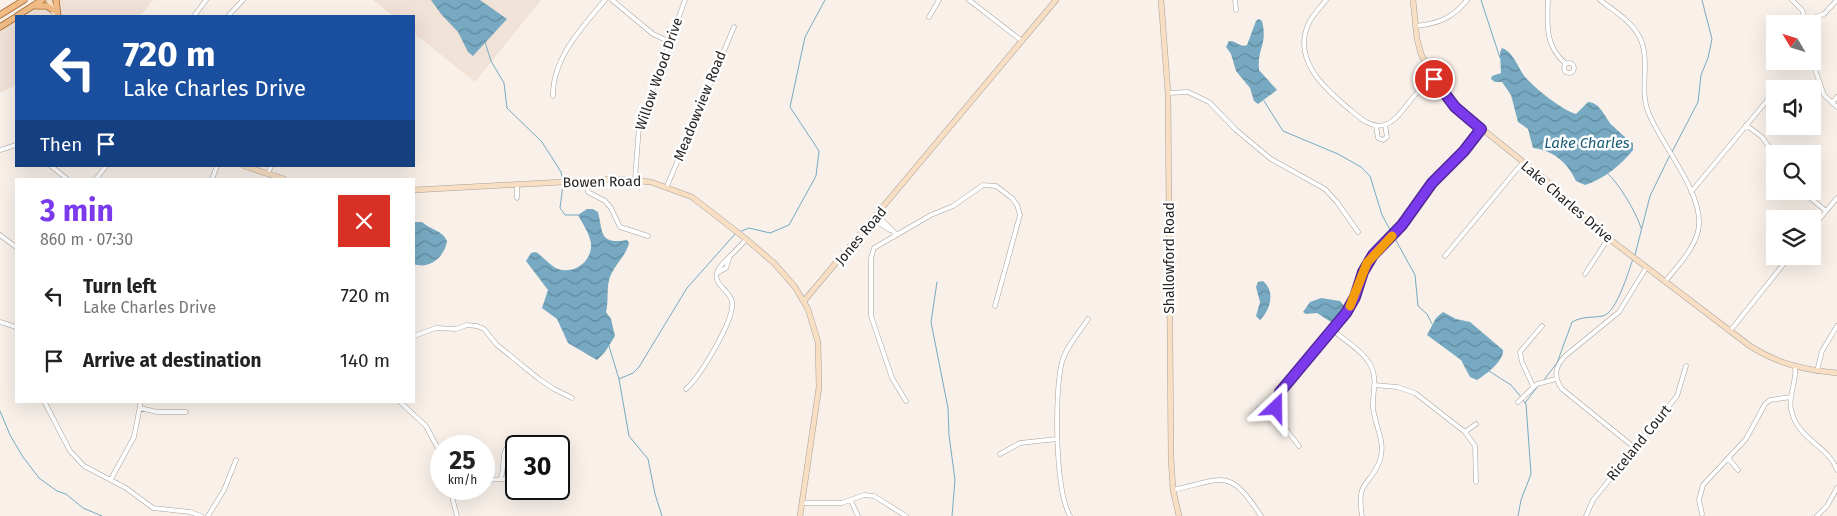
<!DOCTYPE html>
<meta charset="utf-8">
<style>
body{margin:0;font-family:"Fira Sans",sans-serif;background:#f2f2f2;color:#222;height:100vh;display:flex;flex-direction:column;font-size:19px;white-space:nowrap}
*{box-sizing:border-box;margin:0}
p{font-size:16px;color:#767676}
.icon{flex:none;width:28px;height:28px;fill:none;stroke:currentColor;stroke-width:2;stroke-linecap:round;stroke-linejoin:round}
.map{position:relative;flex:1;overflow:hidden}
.drawer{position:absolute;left:15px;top:178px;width:400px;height:225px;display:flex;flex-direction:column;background:#fff;border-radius:0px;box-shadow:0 5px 20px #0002}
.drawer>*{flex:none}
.guide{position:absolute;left:15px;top:15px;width:400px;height:152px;border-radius:0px;box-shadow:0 5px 20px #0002;background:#1a4fa0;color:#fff;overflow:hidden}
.needle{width:32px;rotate:308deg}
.tools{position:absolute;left:1766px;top:15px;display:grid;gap:10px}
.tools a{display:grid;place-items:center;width:55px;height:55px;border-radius:0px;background:#fff;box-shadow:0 5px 20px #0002;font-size:25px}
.speed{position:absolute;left:430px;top:435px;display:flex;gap:10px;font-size:25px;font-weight:700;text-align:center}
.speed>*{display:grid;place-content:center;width:65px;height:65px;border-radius:50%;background:#fff;box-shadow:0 5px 20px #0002;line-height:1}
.speed small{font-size:12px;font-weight:400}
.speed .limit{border:2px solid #111;border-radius:8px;background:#fff;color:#111}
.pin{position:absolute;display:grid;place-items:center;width:42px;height:42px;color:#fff;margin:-21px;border:2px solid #fff;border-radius:50%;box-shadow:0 1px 5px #0007}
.me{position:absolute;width:55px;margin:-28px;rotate:23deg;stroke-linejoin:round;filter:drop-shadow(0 0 4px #0008)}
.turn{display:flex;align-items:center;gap:18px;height:105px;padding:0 25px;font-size:22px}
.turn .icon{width:65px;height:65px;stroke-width:2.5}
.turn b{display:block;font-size:35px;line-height:42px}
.then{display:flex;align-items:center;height:48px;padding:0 25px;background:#0003;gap:10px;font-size:19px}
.round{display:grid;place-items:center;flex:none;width:52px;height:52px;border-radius:0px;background:#f2f2f2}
.summary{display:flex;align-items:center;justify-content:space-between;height:85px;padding:0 25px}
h1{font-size:30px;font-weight:700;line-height:38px;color:#7c3aed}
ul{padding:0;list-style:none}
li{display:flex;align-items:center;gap:15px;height:65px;padding:0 25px}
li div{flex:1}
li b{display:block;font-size:19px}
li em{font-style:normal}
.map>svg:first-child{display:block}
</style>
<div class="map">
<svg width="1837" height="516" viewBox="0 0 1837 516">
<defs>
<pattern id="water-waves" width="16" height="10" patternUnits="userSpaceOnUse" patternTransform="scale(1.25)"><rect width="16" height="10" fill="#77aac2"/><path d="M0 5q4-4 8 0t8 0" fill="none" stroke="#618a9d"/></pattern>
</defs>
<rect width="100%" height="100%" fill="#f8f0e9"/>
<path fill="#f1e2d7" d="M40,0H153L140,16H16V85L0,93V26Z
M373,0H541L475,82L414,33V16H393Z"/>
<path fill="url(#water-waves)" d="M431,0H480L507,19L473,56L468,52L458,32L441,14Z
M1259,19L1262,21C1268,45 1257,47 1259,70L1277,90L1258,104L1254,101L1250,88L1236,71L1231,54L1226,47L1229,41C1236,40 1240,48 1247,45L1256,21Z
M1502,48C1514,52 1518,69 1526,78C1536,89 1562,110 1576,114L1588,102C1602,103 1605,120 1614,127C1620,133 1626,138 1633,143V150C1621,165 1604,179 1585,185L1576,181C1568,163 1553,150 1533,148L1528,129L1518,122L1511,95L1502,82H1495L1491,79L1492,76L1501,73L1500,52Z
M587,209H593L598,212C603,232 599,245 627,240L629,243C626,256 615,264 610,277C606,287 609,301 606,312L611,319L615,336L605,352L597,360L568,343L557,319L542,308L548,290L526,261L531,253L536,252C542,256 548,263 554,267C570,277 593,263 591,243C589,233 583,224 578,215Z
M414,222H422C431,230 442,230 447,241C445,256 430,270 414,264Z
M1263,281C1276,292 1270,310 1260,320L1256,316L1260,302L1256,287L1258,282Z
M1321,298L1340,301L1345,307L1331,322L1317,313L1306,314L1303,312L1310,302Z
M1443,312L1456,319L1470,322L1503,350C1504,361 1486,374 1477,380L1470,377L1461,360L1427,335L1436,318Z"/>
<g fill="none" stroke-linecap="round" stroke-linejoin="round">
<path stroke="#77aac2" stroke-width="1" d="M1481,0L1500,58
M485,42L491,61L504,83L507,108L542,142L561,172L563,181
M1264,101L1283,131L1338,154L1361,167L1370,176L1382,215L1415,275L1418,306L1427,314L1432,324
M1672,152L1698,102L1701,75L1708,58L1712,39L1702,0
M1607,173C1619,183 1637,214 1641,228
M563,185L560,208L565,215H578
M739,232L749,228L770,233L789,225L816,176L819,151L790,107L805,37L825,0
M1635,255L1650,196L1670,155
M937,282L931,322L948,408L949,435L955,480L952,516
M609,346L619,379L629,436L648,459L655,494L662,516
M1489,371L1511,385L1521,397
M619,379L633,373L639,367L687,288L735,234
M1543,381L1557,363L1572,322C1583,316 1591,318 1603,316C1617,312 1628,272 1633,259
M1525,403L1538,386
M0,411L10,435L23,457L39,478L57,491L66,494L83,508L102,516
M1518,516L1521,500L1531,474L1526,404L1523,400"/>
<defs>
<path id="street" d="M612,0L653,34L670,42
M969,0L1022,41
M1235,0L1236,10
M1326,0C1320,8 1312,15 1308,25C1293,60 1324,88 1348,108C1358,116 1370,129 1384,125C1398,121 1407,103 1416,94C1422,88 1428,84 1434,79
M1548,0C1547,26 1545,46 1566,64
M1600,0C1613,10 1631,21 1639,36C1652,60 1638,89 1649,114C1662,145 1701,191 1699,224C1698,246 1678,265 1665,282
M1792,0L1802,10L1807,24
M194,16L206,0
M228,16L243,0
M929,17L939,0
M1807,20L1824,14L1837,0
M1415,26C1438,24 1453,18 1467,0
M1812,61L1824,95L1837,107
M1564 68a5 5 0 1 1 10 0a5 5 0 1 1-10 0Z
M1168,93L1188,92L1209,102L1236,130L1271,159L1325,189L1337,202L1358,232
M553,96C552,59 582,27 605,0
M1832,103L1837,97
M1746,125L1762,137L1775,155
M1376,126L1378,138L1383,140L1387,137L1385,125
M0,150L16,145
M51,166L67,179
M268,174L271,166
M96,179L106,166
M212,179L217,166
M635,179L639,127L685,0
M586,181L588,192L605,201L611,208L620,227L648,236
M667,186L734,27
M1802,191L1826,211
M1691,192L1775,91
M517,198V185
M878,216L896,234
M874,220L890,230
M1812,228L1837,198
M0,235L16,247
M1445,256L1523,162
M717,273L726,268L729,259
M1585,274L1608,239
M0,322L16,327
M1332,330C1345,340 1364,352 1371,366C1378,380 1372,394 1373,408C1375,426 1386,442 1380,460C1370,488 1356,478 1362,516
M1730,331L1790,256
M414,336L436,328L456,329L467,325L477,326L484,329L497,345L539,379L554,389L572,398
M1795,367C1797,382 1788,395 1791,409C1797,440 1828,445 1837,470
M1817,371L1822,351L1837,326
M1374,385L1397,387L1415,393L1465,432L1475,446L1476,482
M1533,386L1522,362L1520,352L1542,326
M686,389C700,377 735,319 732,302C730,289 711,285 718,270C721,263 740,248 746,239
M44,401L70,451L84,466L126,488L153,508L190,512L201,516
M399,401L426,426L441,454
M906,401L892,378L871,316V258L874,248L931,215L953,206L983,185L996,186L1012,198L1017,205L1020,215L995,306
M1518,402L1537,384L1556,379
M140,408L157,412H186
M1258,409L1276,408
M1465,432L1476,424
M1299,446C1287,430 1269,413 1280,392L1346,313L1355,297L1363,272L1373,255L1402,225L1432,183L1464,151L1481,129
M1635,448L1562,389C1553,376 1555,367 1565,356L1619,312L1646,268
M1000,454L1020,443L1057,439
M1729,459L1738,470
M501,478C506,462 499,453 513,439L546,443L549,446
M111,479L134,437L141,401
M484,480L505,479L516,472
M450,489L457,516
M1173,490C1226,478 1229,468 1261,516
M851,501L858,516
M802,503H842L864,495L874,496L906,516
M1702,514L1699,500L1703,485L1746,439L1765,404L1770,400L1791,397
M208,516L224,490L236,460
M1070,516C1055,490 1054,392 1062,362C1066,347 1079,333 1088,319
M1586,516L1593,500L1677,396L1686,366
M1817,516L1827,506L1837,488"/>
<path id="secondary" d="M49,0L55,16
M1161,0L1168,93L1171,458L1173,490L1179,516
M1413,0L1417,39L1421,54L1434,79L1455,107L1547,181L1591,225L1750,346C1778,364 1805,370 1837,373
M244,166L284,179
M414,190L617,179L651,182L692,197L746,239L774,263L795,287L808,309L818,342L819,387L800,516
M804,301L1056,0"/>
<path id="primary" d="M56,0L58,16
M36,6H47L53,10
M0,15L24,0
M17,16L42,0
M0,27L16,17"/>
</defs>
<use href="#street" stroke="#a8a19a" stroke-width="5"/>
<use href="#secondary" stroke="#a8a19a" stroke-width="6"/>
<use href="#primary" stroke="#a46a2e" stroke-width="7"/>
<use href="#street" stroke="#fff" stroke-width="4"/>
<use href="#secondary" stroke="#f8dec2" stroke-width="5"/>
<use href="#primary" stroke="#f1bc86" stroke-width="5.5"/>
</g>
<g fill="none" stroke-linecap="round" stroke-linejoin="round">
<defs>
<path id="route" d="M1276,408L1280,392L1346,313L1355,297L1363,272L1373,255L1402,225L1432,183L1464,151L1481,129L1455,107L1434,79"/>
</defs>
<use href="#route" stroke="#51269a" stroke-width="12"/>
<use href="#route" stroke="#7c3aed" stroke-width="9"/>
<path stroke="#f59e0b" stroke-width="9" d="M1350,306L1367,263L1392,236"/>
</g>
<g text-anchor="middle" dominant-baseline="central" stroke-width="5" stroke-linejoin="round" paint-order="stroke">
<g font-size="14" fill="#262321" stroke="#fefefe">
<text transform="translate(659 74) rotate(-71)">Willow Wood Drive</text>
<text transform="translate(700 106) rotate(-68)">Meadowview Road</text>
<text transform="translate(602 182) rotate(-1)">Bowen Road</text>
<text transform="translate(1567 202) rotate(41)">Lake Charles Drive</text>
<text transform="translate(861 236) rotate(-50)">Jones Road</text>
<text transform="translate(1169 258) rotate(-90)">Shallowford Road</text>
<text transform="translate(1639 443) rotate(-51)">Riceland Court</text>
</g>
<g font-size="15" font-style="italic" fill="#195b74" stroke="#fefefe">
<text x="1587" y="143">Lake Charles</text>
</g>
</g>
</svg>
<div class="tools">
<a><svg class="needle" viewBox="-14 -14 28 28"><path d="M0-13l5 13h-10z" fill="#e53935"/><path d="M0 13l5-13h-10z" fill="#767676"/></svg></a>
<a><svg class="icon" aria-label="sound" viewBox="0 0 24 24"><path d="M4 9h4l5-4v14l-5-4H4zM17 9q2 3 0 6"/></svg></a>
<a><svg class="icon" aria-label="search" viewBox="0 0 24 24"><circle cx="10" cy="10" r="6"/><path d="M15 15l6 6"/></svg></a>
<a><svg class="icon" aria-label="layers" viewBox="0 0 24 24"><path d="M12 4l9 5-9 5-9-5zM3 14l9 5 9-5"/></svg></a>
</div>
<div class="speed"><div>25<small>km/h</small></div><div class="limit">30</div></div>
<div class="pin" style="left:1434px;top:79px;background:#d93025"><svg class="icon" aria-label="arrive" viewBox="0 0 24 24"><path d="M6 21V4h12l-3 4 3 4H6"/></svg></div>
<svg class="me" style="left:1276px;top:408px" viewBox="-20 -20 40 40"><path d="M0-17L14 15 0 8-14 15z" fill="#7c3aed" stroke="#fff" stroke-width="4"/></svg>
<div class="guide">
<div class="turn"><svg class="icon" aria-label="left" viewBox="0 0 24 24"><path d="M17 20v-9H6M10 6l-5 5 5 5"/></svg><div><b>720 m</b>Lake Charles Drive</div></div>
<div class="then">Then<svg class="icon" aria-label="arrive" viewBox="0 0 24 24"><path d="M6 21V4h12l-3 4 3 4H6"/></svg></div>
</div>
<section class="drawer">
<div class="summary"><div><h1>3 min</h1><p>860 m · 07:30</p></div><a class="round" style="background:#d93025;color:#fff"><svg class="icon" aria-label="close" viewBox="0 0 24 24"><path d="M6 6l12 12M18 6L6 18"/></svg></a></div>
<ul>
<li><svg class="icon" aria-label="left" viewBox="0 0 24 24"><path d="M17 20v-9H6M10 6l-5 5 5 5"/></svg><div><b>Turn left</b><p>Lake Charles Drive</p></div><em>720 m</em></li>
<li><svg class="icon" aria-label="arrive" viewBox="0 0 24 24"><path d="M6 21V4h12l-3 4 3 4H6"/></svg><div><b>Arrive at destination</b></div><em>140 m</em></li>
</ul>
</section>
</div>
